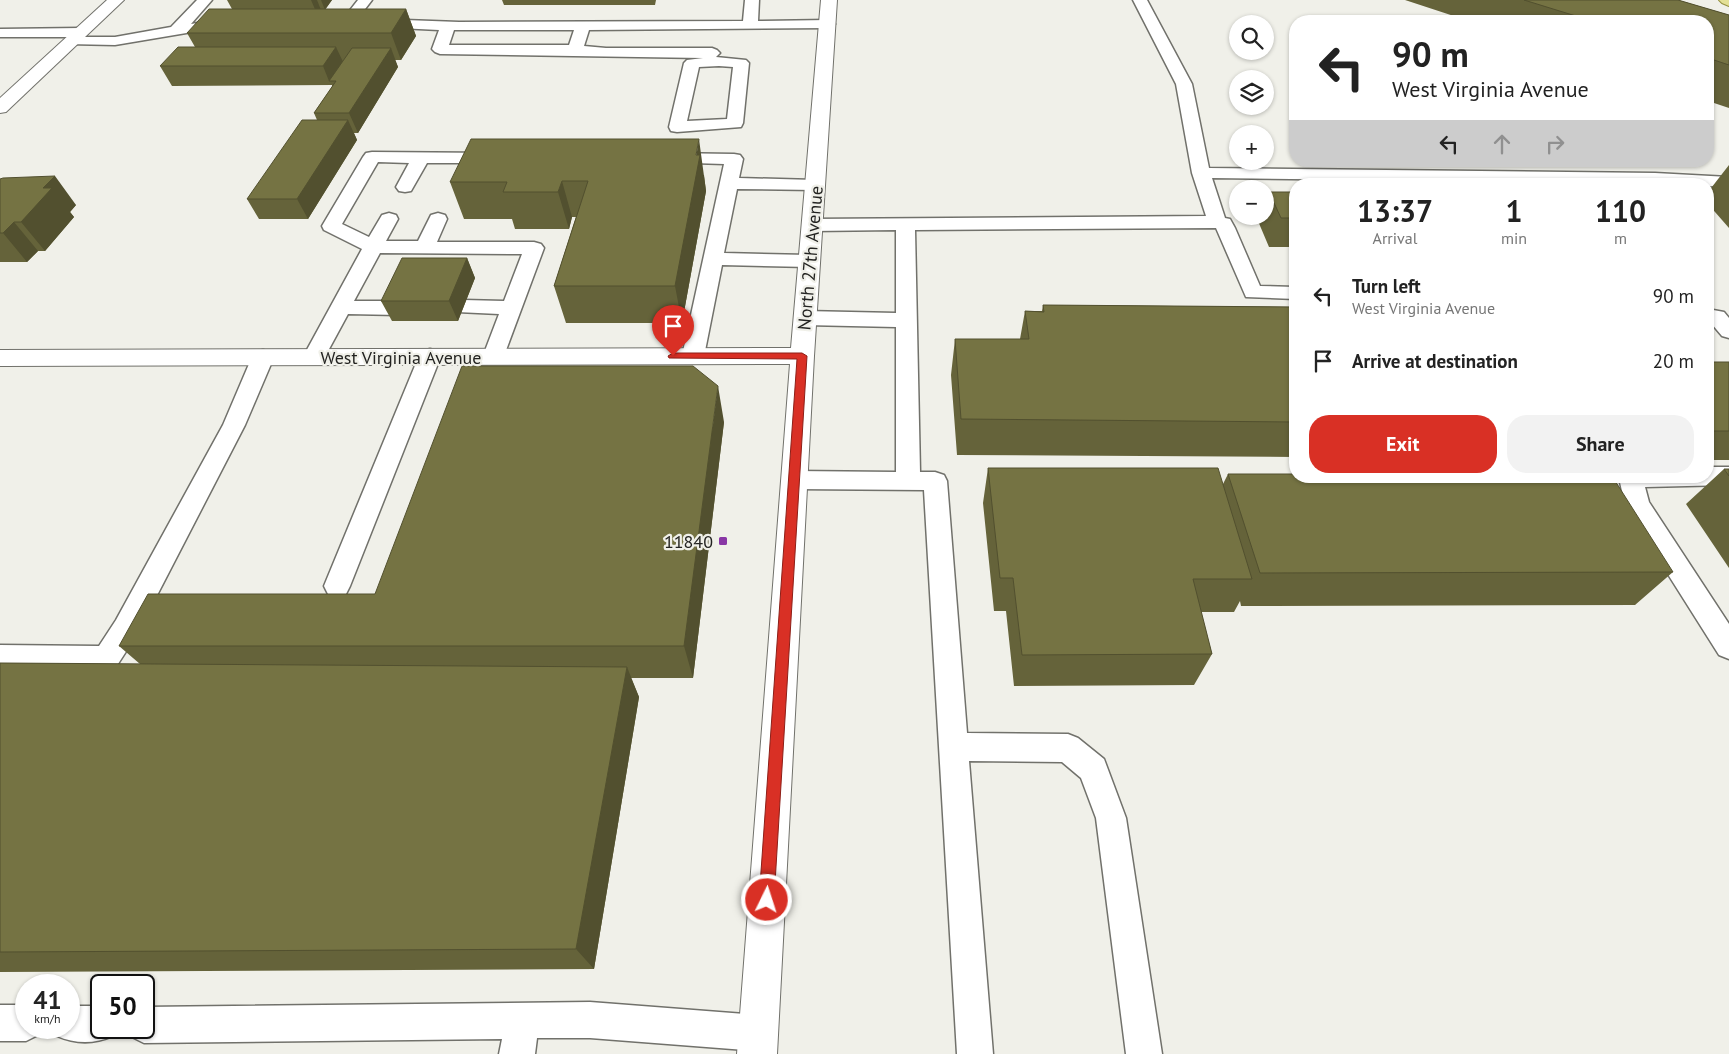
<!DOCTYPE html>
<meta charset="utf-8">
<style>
body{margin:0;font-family:"PT Sans",sans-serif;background:#f2f2f2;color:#222;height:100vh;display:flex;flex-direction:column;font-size:19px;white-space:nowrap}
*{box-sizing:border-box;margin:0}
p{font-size:16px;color:#767676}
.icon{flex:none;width:28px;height:28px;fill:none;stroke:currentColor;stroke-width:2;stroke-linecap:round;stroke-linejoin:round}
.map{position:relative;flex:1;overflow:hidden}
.sheet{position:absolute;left:1289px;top:178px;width:425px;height:305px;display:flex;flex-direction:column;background:#fff;border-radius:20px;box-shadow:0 1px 4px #0004}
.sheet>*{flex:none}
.guide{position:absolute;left:1289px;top:15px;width:425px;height:152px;border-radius:20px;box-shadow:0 1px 4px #0004;background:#fff;color:#222;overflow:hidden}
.buttons{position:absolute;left:1229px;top:15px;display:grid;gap:10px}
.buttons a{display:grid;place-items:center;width:45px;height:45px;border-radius:50%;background:#fff;box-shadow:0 1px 4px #0004;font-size:25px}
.speed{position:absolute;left:15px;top:974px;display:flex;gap:10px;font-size:25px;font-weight:700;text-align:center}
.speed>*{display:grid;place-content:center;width:65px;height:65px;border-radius:50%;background:#fff;box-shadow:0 1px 4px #0004;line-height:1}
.speed small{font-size:12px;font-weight:400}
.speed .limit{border:2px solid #111;border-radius:8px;background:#fff;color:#111}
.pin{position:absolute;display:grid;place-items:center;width:42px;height:42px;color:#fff;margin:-51px -21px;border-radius:50% 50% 50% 0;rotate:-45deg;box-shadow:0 0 5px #0007}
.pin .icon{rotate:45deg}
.me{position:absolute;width:55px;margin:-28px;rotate:4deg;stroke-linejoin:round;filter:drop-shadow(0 0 4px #0008)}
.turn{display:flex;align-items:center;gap:18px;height:105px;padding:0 20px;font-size:22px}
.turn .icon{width:65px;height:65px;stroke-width:2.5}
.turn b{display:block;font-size:35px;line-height:42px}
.lanes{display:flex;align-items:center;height:48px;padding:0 20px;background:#0003;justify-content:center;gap:25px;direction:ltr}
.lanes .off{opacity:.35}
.eta{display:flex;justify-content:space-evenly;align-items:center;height:85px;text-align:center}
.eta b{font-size:30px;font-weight:800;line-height:35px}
.button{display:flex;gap:10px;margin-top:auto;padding:10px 20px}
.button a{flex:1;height:58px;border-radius:20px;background:#d93025;color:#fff;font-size:20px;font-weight:800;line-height:58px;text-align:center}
.button a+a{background:#f2f2f2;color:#222}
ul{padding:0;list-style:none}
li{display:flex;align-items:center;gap:15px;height:65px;padding:0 20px}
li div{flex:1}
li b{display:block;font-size:19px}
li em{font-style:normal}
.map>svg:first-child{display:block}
</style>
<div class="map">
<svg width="1729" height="1054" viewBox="0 0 1729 1054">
<rect width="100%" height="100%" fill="#f0f0e9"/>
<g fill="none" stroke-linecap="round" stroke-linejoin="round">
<defs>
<path id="lane" d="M197,0H212L191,24L223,19L228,20L230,23L228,26L115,45L67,44L65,41L67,38L72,37H0V29L81,28L86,29L88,32L86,35L76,37H115L171,27Z
M358,0H372L352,26H342L340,23Z
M745,0H759L758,21L828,20L833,21L835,24L833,27L828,28L589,30L584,46L606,48H712L717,50L720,53L716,57L746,60L749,63L743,123L741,127L677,132L671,131L669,127L684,63L687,60L703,58L440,54L435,52L432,49L439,30L378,27L373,26L371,23L373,20L378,19L459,22L743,21ZM454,30H574L569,45H449ZM719,66L733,67L727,119L687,121L699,67Z
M1133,0H1147L1192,84L1209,168L1655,173L1729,177V187L1708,186V184L1212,178L1225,218L1230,219L1235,228L1260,286L1295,287V299L1246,297L1216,228L915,230L920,472H935L944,475L947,481L967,733L1068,734L1078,738L1104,759L1126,818L1162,1054H1126L1096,818L1081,778L1062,762L969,761L993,1054H957L924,490L795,489L787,486L783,480L787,474L795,471L896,472V327L805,325L798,323L795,318L798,313L805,311L896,313V230L812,231L805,229L803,225L805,221L812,219L1206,216L1192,173L1176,84Z
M372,152L495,153L501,154L504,158L501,162L495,163H427L411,191L405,192L399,191L396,187L409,163L378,162L342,224L369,237L382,215L389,213L396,215L398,219L386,241H418L431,215L438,213L445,215L447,219L437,242H534L541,244L544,248L502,361L494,363L486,361L483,356L499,314L457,312L454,307L457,302L464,300L504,301L522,254L380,253L354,301H398L405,303L408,308L405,313L398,315L348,314L322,362L314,364L306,362L303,357L362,249L324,230L322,226L363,157L366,153Z
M667,153L734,154L740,155L743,159L739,178L815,180L821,181L824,185L821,189L815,190L737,189L724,253L809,255L816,257L819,261L816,265L809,267L722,265L704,356L701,361L693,363L685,361L682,356L724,164L661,162L658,158L661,154Z
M1708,309L1724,312L1729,318V338L1722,336L1711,323H1708Z
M430,349L438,351L441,356L350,586L346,594L337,597L328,594L324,586L419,356L422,351Z
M263,350L271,352L274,357L245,425L136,636L116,667L106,670L0,669V645L99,646L116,620L223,425L252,357L255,352Z
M1708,467H1729V485L1645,487L1649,502L1729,624V659L1719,655L1628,511L1625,504L1619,478L1620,476H1708Z
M590,1002L758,1015L771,1020L776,1033L771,1046L758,1051L590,1038H537L535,1054H499L502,1039L144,1043L132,1037L127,1028H144V1007Z
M0,1005H26V1028H42L38,1035L26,1041H0Z
M69,1006H101V1028H117L113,1036C95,1044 75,1044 57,1036L53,1028H69Z"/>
<path id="street" d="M107,0H124L6,112L0,113V98Z"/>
<path id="secondary" d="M821,0H837L814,356L777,1054H737L790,364L0,366V350L791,348Z"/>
<path id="primary" d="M1719,0H1729V6L1722,3Z"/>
</defs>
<use href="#lane" stroke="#71716b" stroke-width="3"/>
<use href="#street" stroke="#71716b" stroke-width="2"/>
<use href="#secondary" stroke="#71716b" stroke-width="2"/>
<use href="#primary" stroke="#949040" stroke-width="2"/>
<use href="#lane" fill="#fff" fill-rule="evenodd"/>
<use href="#street" fill="#fff" fill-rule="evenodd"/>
<use href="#secondary" fill="#fff" fill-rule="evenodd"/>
<use href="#primary" fill="#e3e096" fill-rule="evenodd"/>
</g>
<path fill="#65633a" d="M227,0H332L325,9H406L416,36L401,60H395L398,67L358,133H354L357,140L308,219H259L247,199L317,120L314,113L332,87V85L172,86L160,66L195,47L187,33L232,9Z
M502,0H656L655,5H504Z
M1405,0H1678L1729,15V108L1708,101V21H1469Z
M1729,165V228L1708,204V192Z
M704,175L706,191L682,323H566L554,286L576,217H572L569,229H515L512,219H464L450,182Z
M0,179L76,205L70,212L74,217L45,251H38L27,262H0Z
M1269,192H1295V247H1269L1258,221L1260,216H1265V202Z
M467,258L475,278L458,321H392L381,301Z
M1043,305L1295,307V457L957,455L951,375L955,339H1020L1025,311H1042Z
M1708,362H1729V460H1708Z
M724,422L693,678H631L639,697L594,969L0,972V663L140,664L119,646L375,594Z
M988,468L1223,484L1228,474L1673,572L1635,605L1241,606L1240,601L1234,612H1201L1212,654L1194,685L1014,686L1006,611H994L983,503Z
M1724,469H1729V568L1686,504Z"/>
<path fill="#52502f" d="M311,0H317L321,10L317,14Z
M321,0H332L325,10Z
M406,9L416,36L401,60L391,33Z
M336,47L345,66L329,81L331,86L323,66Z
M391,48L398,67L358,133L349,113Z
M348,120L357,140L308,219L297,199Z
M699,139L706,191L682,323L675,286Z
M55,176L76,205L70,212L74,217L45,251L21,222L43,188Z
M562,181L572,217L569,229L558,192Z
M14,222L38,251L27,262L3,233Z
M467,258L475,278L458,321L449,301Z
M718,386L724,422L693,678L684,646Z
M627,667L639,697L594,969L576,949Z"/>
<path fill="#757343" stroke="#52502f" d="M1524,0H1678L1729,15V65L1708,58V21H1592Z
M209,9H406L391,33H187Z
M178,47H336L323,66H160Z
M352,48H391L349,113H314L336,81H329Z
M302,120H348L297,199H247Z
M471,139H699L696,155H700L675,286H554L588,181H562L558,192H503L507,182H450Z
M55,176L43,188H52L21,222H14L3,233H0V179L3,178Z
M1269,192H1295V218H1281Z
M402,258H467L449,301H381Z
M1043,305L1295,307V422L961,419L955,339H1029L1025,311L1044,312Z
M1708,362H1729V431H1708Z
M462,366H693L718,386L684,646H119L148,594H375Z
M988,468H1218L1252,579H1193L1212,654L1022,655L1013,578H1000Z
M1724,469H1729V476Z
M1228,474H1295V476H1612L1673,572L1260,573Z
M0,663L627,667L576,949L0,952Z"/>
<path fill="#d93025" stroke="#8d1f18" d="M673,353H802L807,356L774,900L772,906L767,908L761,906L759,900L797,359L669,358L668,356Z"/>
<rect fill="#8937a5" stroke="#f0f0e9" stroke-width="2" x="718" y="536" width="10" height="10" rx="2.5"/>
<g text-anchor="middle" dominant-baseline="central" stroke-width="4.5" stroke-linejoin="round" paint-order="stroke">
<g font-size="18" fill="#232321" stroke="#f0f0e9">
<text transform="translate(810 258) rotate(-85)">North 27th Avenue</text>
<text x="401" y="357">West Virginia Avenue</text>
</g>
<g font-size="18" fill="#232321" stroke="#f0f0e9" text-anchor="end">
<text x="713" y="541">11840</text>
</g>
</g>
</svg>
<div class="buttons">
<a><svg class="icon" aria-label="search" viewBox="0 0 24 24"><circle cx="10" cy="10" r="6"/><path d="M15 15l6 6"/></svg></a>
<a><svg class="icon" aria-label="layers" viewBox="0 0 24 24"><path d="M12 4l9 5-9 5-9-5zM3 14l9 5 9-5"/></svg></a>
<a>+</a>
<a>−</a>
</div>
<div class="speed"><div>41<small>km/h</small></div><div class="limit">50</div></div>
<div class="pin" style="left:673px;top:356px;background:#d93025"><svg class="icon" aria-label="arrive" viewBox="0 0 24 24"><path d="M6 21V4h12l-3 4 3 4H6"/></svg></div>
<svg class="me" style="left:767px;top:900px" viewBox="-20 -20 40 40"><circle r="17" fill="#d93025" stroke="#fff" stroke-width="3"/><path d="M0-11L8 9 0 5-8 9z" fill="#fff"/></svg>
<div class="guide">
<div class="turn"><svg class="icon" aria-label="left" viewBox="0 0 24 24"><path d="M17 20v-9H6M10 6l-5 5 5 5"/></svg><div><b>90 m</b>West Virginia Avenue</div></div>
<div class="lanes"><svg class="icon" aria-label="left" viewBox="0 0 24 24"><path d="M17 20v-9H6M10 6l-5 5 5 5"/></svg><svg class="icon off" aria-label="ahead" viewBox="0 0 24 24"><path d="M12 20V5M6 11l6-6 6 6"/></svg><svg class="icon off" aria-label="right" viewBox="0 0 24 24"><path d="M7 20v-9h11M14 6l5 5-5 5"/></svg></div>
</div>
<section class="sheet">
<div class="eta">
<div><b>13:37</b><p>Arrival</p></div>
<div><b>1</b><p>min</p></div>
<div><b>110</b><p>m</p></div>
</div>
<ul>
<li><svg class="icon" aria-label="left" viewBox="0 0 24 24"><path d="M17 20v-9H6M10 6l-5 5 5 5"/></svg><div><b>Turn left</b><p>West Virginia Avenue</p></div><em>90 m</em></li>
<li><svg class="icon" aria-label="arrive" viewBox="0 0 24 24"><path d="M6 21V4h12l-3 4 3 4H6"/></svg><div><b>Arrive at destination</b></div><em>20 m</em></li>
</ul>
<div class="button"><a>Exit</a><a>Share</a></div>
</section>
</div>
